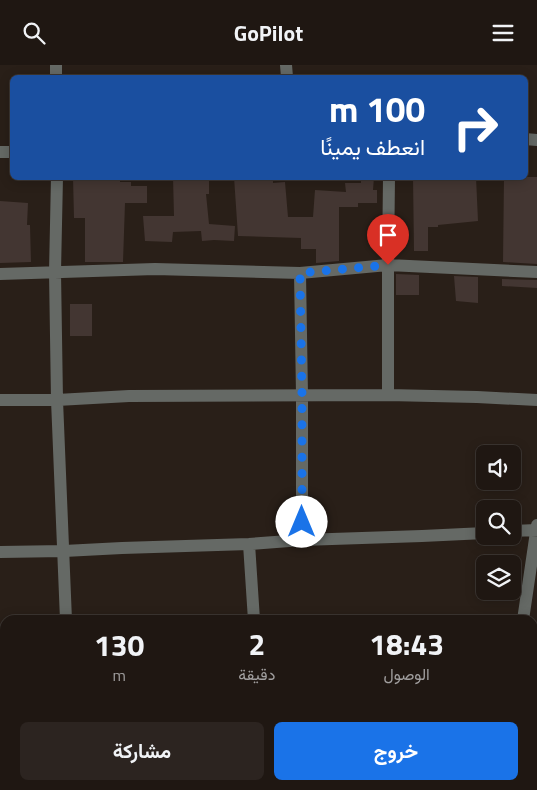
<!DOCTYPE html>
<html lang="ar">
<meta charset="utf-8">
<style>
body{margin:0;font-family:"Titillium Web",Vazirmatn,sans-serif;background:#2c2420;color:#f1f3f6;direction:rtl;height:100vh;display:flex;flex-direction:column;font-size:19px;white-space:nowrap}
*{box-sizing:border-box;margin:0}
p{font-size:16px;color:#a19f9f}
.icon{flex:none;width:28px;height:28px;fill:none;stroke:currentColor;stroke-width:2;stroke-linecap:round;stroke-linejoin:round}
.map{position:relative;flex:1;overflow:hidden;direction:ltr}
.details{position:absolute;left:0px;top:550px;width:538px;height:175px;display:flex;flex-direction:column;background:#1f1712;border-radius:15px 15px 0 0;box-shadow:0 2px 12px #0003,0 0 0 1px #3c3632;direction:rtl}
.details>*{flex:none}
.banner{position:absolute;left:10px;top:10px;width:518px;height:105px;border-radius:8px;box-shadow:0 2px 12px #0003,0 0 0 1px #3c3632;direction:rtl;background:#1a4fa0;color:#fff;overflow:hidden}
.buttons{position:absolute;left:476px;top:380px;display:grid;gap:10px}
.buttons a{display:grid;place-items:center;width:45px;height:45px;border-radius:8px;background:#1f1712;box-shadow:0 2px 12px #0003,0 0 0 1px #3c3632;font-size:25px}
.pin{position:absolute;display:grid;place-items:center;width:42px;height:42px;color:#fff;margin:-51px -21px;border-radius:50% 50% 50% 0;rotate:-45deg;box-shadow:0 0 5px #0007}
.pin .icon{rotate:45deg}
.me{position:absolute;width:55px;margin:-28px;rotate:0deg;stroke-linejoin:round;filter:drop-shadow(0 0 4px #0008)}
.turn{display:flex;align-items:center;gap:18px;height:105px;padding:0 20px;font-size:22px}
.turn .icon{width:65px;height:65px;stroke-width:2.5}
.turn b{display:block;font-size:35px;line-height:42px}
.eta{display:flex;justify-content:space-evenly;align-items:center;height:85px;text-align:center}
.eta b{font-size:30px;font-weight:700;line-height:35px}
.action{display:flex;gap:10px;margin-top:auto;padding:10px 20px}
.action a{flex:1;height:58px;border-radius:8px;background:#1a73e8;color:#fff;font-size:20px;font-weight:700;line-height:58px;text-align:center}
.action a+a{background:#2c2420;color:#f1f3f6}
header{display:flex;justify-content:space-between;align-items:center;height:65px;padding:0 20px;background:#1f1712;font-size:22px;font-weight:700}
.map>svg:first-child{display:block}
</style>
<header><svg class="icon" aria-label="menu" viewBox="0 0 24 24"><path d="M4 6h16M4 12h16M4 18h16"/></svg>GoPilot<svg class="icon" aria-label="search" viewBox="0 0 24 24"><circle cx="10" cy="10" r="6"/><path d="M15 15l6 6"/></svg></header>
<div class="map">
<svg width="537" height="725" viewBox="0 0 537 725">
<rect width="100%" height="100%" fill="#291f18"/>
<path fill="#433632" d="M73,112H120V117H131V121H147V138H125L123,197H85V153H74Z
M173,112H209V129H206L209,159L235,161L234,176L214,175L202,176L201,166L173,167L172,177L145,176L143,151H174Z
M234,112H273V118L285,117L288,152H313L315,125L346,127L345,118H361V112H374L373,125H377V138H358V142H339V196L316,198V184H301V173L238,171Z
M413,112H476L478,156L438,160V162H428V186H414Z
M504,112H537V199L503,197Z
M0,136L28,138L27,160H30L31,197L0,198Z
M396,209L419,210V230H396Z
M454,211L478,212V238L456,236Z
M502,214L537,215V223L502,221Z
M70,239H92V271H70Z"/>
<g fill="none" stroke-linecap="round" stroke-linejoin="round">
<path stroke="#656965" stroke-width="12" d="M56,0V12
M286,0L287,12
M525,74L537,75
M0,87H12
M57,112L55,207L57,335L66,555
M300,208L302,330V475
M0,209L155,204L300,208L388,200L537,207
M388,330V200L389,112
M0,335H57L129,331L388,330L477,332L537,335
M512,466L537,465
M249,479L254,555
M0,487L64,486L122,483L249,479L302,475L422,471L485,468
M523,555L537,460
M532,604L537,605
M71,720V725
M260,720V725"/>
<path stroke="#8b928b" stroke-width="12" d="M532,711L537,709
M518,725L522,720"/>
</g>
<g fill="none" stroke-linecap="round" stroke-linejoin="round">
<path stroke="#1a73e8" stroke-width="9" stroke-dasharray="0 16.2" d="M302,457V330L300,208L388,200"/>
</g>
</svg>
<div class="buttons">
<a><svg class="icon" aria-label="sound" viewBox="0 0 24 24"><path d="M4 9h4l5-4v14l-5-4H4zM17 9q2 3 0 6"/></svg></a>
<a><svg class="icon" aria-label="search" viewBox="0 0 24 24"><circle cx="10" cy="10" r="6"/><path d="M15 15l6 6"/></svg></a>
<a><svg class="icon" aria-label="layers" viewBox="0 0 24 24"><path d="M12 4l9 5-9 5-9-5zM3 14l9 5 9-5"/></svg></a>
</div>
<div class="pin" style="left:388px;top:200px;background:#d93025"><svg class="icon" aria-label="arrive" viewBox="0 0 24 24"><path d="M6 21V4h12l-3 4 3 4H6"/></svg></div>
<svg class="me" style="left:302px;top:457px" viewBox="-20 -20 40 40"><circle r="19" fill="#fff"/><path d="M0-13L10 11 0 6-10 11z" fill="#1a73e8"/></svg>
<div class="banner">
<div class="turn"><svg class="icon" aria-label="right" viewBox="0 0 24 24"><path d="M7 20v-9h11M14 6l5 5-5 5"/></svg><div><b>100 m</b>انعطف يمينًا</div></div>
</div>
<section class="details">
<div class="eta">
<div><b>18:43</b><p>الوصول</p></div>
<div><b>2</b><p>دقيقة</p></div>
<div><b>130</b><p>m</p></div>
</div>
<div class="action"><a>خروج</a><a>مشاركة</a></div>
</section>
</div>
